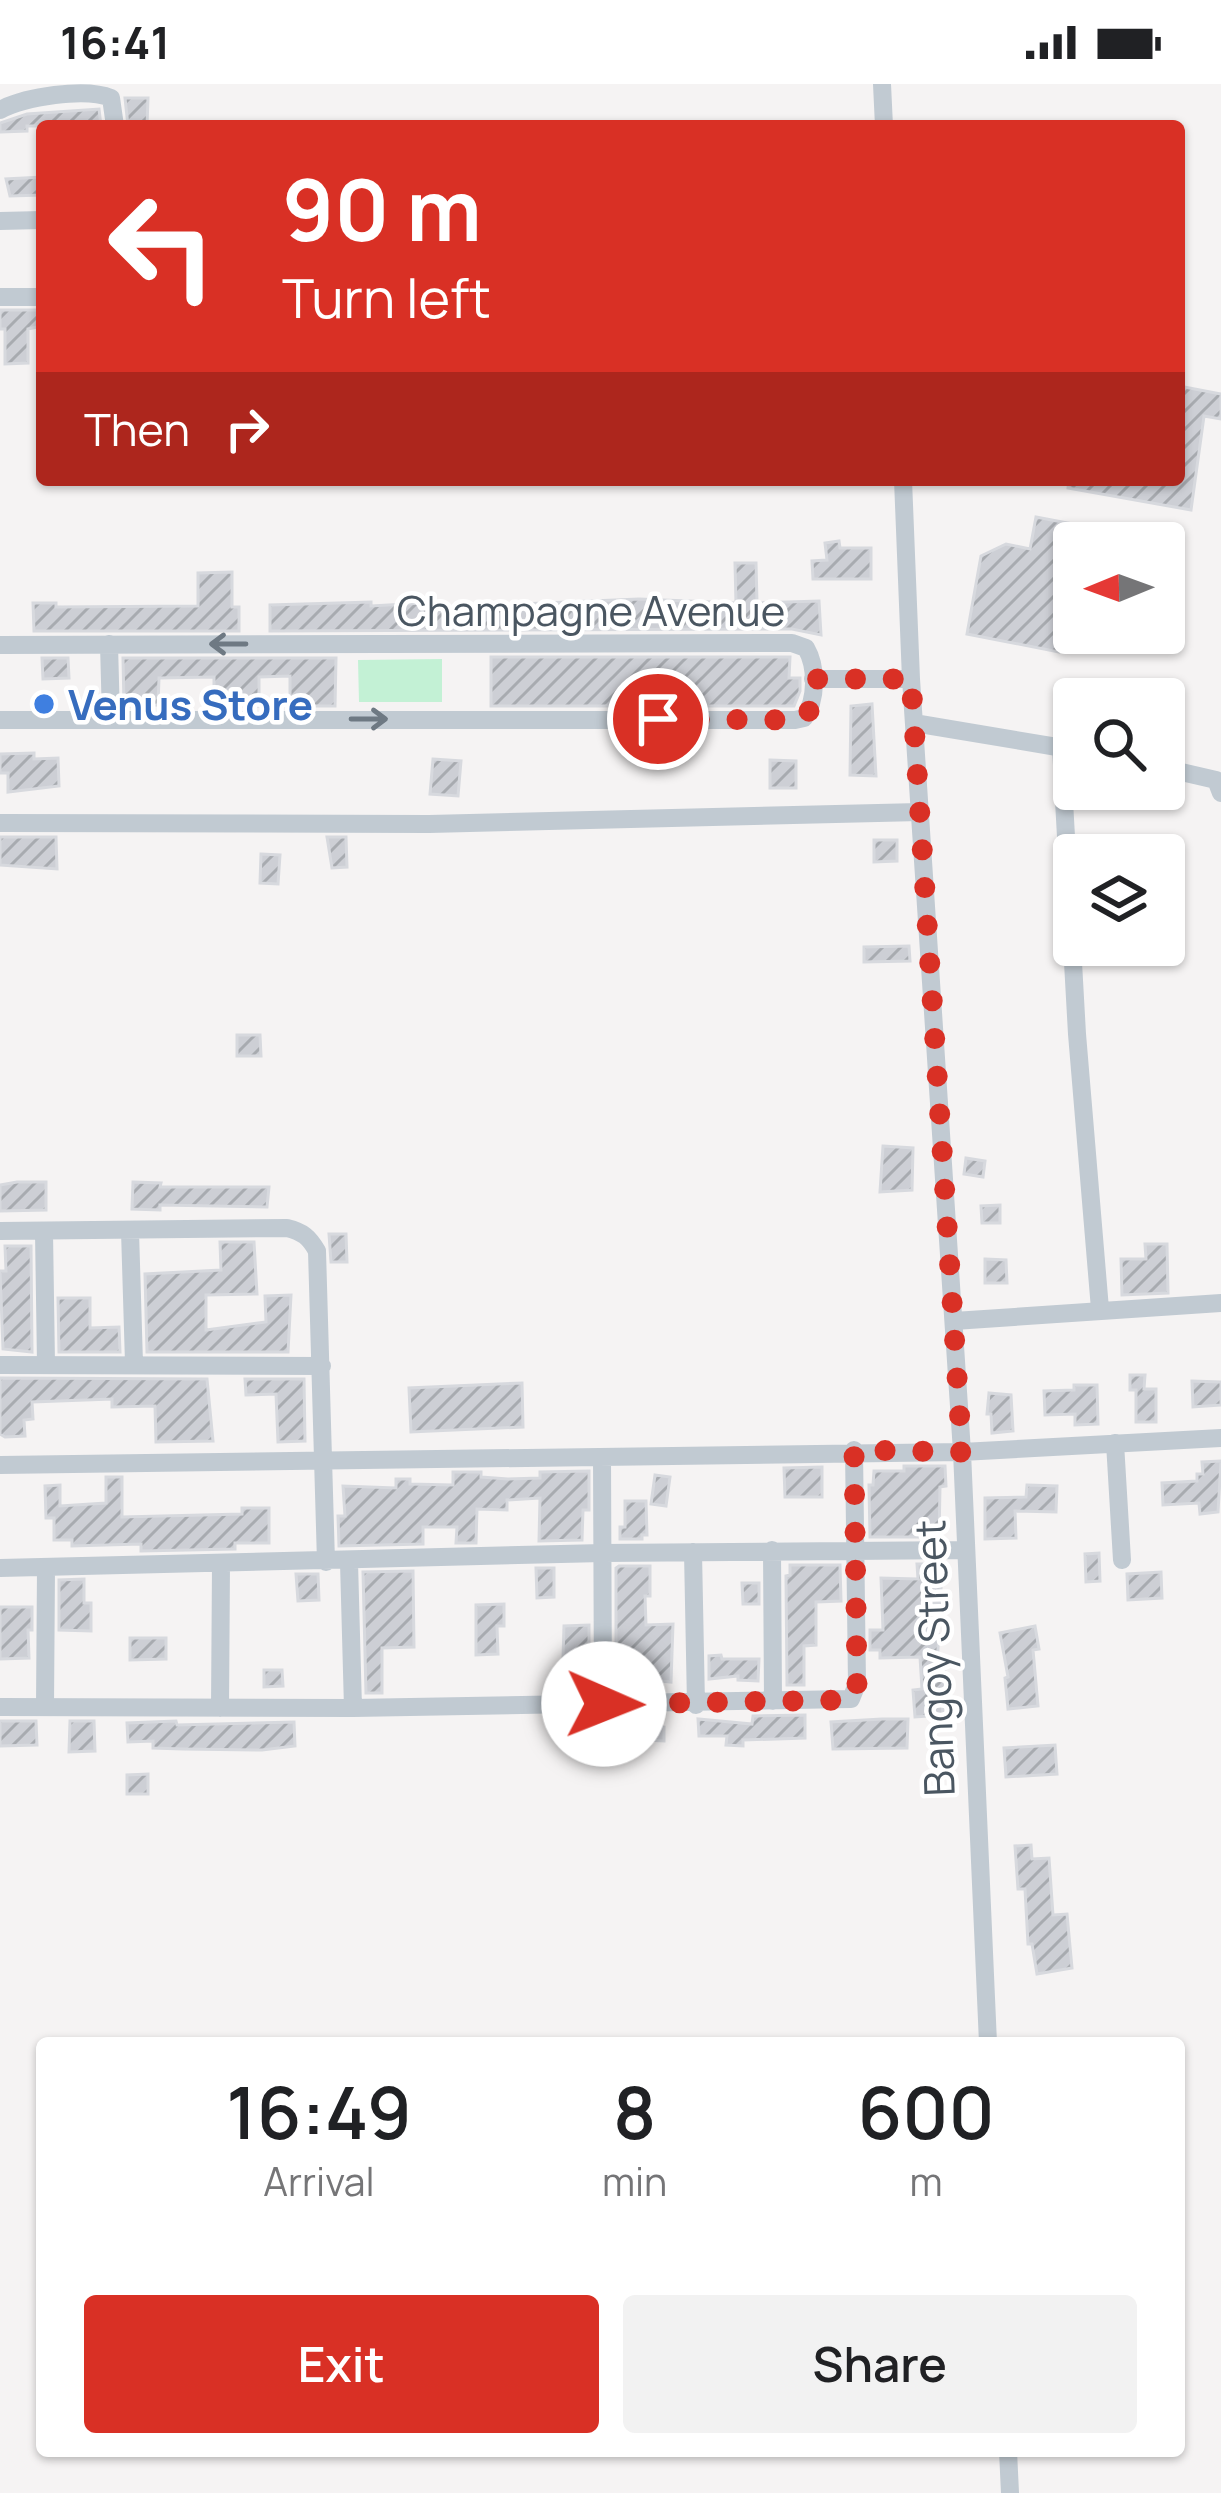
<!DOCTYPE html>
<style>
body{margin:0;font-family:Manrope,sans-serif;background:#f2f2f2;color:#202124;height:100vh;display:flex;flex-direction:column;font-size:45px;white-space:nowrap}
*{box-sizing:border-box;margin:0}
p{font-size:39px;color:#757577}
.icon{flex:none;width:66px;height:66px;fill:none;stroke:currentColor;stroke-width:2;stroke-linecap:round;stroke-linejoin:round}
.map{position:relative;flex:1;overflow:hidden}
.details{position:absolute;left:36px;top:1953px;width:1149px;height:420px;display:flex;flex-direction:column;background:#fff;border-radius:12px;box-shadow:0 3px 9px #0004}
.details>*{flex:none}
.guide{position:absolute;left:36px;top:36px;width:1149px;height:366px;border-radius:12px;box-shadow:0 3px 9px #0004;background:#d93025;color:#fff;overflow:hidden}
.needle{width:78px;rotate:269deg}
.buttons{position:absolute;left:1053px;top:438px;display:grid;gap:24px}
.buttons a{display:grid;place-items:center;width:132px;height:132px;border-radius:12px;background:#fff;box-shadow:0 3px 9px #0004;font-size:60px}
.pin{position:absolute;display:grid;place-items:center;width:102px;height:102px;color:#fff;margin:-51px;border:6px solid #fff;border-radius:50%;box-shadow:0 3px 12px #0007}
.me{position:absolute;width:132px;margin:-66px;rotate:91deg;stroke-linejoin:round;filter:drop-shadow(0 0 9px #0008)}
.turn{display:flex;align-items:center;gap:42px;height:252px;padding:0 48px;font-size:54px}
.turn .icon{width:156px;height:156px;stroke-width:2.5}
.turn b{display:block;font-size:84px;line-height:102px}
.then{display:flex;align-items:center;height:114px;padding:0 48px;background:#0003;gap:24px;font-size:45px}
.eta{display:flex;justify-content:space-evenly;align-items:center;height:204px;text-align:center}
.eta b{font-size:72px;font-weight:600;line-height:84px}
.cta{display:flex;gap:24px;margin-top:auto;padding:24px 48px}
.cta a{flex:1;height:138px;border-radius:12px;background:#d93025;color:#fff;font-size:48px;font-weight:600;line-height:138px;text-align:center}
.cta a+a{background:#f2f2f2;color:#202124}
.status{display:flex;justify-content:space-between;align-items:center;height:84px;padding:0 60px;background:#fff;direction:ltr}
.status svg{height:33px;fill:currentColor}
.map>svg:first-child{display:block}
</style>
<div class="status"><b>16:41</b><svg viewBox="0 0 49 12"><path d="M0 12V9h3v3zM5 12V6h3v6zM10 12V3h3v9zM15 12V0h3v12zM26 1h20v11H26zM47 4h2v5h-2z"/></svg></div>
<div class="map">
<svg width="1221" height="2409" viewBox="0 0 1221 2409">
<defs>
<pattern id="building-hatch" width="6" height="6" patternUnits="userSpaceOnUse" patternTransform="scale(3)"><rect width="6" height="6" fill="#cdcfd5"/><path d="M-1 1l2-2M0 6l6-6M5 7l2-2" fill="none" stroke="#a8abb0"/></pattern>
</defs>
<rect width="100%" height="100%" fill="#f5f3f3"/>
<path fill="#c3f1d5" d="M442,575V618H359L358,576Z"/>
<path fill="url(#building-hatch)" stroke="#d7d9de" stroke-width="3" d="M125,14H148L147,42H128Z
M99,25L101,42H27V47L0,48V39L27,30Z
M42,93V111L10,112L6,95Z
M0,226H42V242L28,245V279L5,280V245H0Z
M1179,302L1221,310V335L1204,332L1191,426L1068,404L1069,396H1179Z
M1036,433L1083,442L1079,459H1074V489L1059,568L967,550L981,472L1006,460L1030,465Z
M839,457L840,464H871V495H813L812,477L827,476L825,459Z
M735,479H756L757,519L819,517L821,551L792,545L270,547V521L371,518V522L423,519L449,523L639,515L736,519Z
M232,488V523H239V547H34L33,519H56V523L198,522V489Z
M491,573H790L789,594H800V607L794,622H491Z
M42,574H68L69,594L43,595Z
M123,574H336L335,622H290V592L259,593V622H214V593L159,594L158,621L124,622Z
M872,620L876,692L850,691L851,622Z
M34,669V675L58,674L59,702L8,708V689H0V670Z
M433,675L461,677L458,712L430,710Z
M770,676L796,677V704H770Z
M0,753H56L57,785L0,781Z
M327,753H346L347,783L332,784Z
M874,756H897V777L874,778Z
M261,770L280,771L278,800L260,799Z
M909,862L910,877L864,878V863Z
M237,951H260L261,972H237Z
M883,1062L913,1064L912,1106L880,1108Z
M966,1074L985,1077L983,1093L964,1090Z
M17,1098H46V1126L0,1127V1101Z
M133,1098L161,1099L160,1103H269L267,1123L160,1121V1126L132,1125Z
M1000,1121V1139H982L981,1122Z
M329,1150H346L347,1178H331Z
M220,1158H254L257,1210L206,1211V1246L266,1238L265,1212L291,1211L288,1268H147L145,1190L221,1186Z
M1145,1160H1167L1168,1209L1122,1211L1121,1175H1146Z
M5,1162H31L32,1268L3,1265L0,1187H6Z
M985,1175L1006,1176L1007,1199H985Z
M58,1214H90V1244L119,1243L120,1268H59Z
M1130,1291H1145L1144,1305H1156V1338H1136V1306H1130Z
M0,1294L207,1295L213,1357L156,1358L155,1322L112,1323V1315L32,1318L33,1335L24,1336L25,1352L5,1353L0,1350Z
M245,1295H304L305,1357L278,1358L276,1310L246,1311Z
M1192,1297L1221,1298V1321L1193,1323Z
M522,1299L523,1343L411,1348L409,1304Z
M1074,1301H1097L1098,1340L1075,1341V1330L1045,1331L1044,1307L1074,1306Z
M989,1309L1011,1311L1013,1347L992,1349L991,1330H987Z
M1221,1377L1218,1428L1200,1430L1199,1419L1163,1421L1162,1399L1197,1397V1390H1203L1202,1378Z
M904,1382H945L946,1402L940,1403L939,1453H870L869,1401H873L874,1387H904Z
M822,1383V1413H785L784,1384Z
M589,1387V1426H583L582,1456L539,1457L540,1414L507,1416V1426L477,1425L476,1459H456L457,1443H423V1460L339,1462L338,1432H345L343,1402L396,1404V1395H410V1400L453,1401V1388H481V1393L508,1395L540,1394V1388Z
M655,1391L670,1393L666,1422L651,1420Z
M106,1393H122V1433L242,1430V1424H269V1459H235V1465L141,1467V1460L72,1462V1456H54V1434H46L45,1402L60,1401V1422L106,1419Z
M1027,1401L1057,1402L1056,1428L1015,1427L1016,1454L985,1455V1414L1026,1413Z
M625,1417H646L647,1451H642V1455H620V1443H625Z
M1099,1469L1100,1497L1086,1498L1085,1470Z
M917,1480H941V1519H932L934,1551H939L937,1579L943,1578L948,1604L949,1618H942L943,1631L915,1633L913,1606L922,1605L920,1573L880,1574V1566H870V1546H883L881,1494L918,1495Z
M790,1481H840L841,1517L816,1518V1561L804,1562V1601H787L786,1492L790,1491Z
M619,1482H650V1512H645L646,1541L673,1540L671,1598L616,1593V1484Z
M536,1484H554V1513L537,1514Z
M413,1487L414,1563L382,1564V1609H366L363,1488Z
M1161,1488L1162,1514L1128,1516L1127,1490Z
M296,1490H318L319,1516L298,1517Z
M84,1495V1519H91V1547L59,1546V1496Z
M742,1499H759V1520H743Z
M504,1520V1542H497L498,1570L476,1571V1521Z
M0,1523H32V1546H28L29,1574L0,1575Z
M589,1541V1606L562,1607L564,1542Z
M1035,1542L1039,1565L1033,1566L1038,1622L1008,1625L1005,1594L1008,1593L1000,1549Z
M130,1554H166V1575L130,1576Z
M721,1571L722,1575H759L758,1597L738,1596V1592L709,1595V1572Z
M264,1586H282L283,1602L264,1603Z
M805,1631V1654L743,1656V1662L726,1661L727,1652H699L698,1635L752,1640L753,1632Z
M882,1635H908L907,1664L833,1665L831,1638Z
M0,1637H36L37,1661L0,1662Z
M70,1637H94L95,1667L69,1668Z
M176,1637L177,1641L294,1638L295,1662L262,1666L183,1665L153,1664V1657L128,1658L127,1639Z
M644,1641L664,1643V1657L644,1656Z
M1055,1661L1057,1690L1006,1693L1004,1664Z
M148,1690V1710H127V1691Z
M1031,1761L1032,1775L1049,1774L1053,1831L1067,1830L1072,1884L1037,1890L1032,1860H1028L1025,1805H1018L1015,1762Z"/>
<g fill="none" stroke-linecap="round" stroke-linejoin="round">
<path stroke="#c1cad2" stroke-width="18" d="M882,0L884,42
M0,26C24,13 85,3 111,14L115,42
M0,137L42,136
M0,213H42
M903,396L911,595L962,1368L988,1959
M109,560L111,635
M0,561L792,559L806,564C817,583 817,616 804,634L795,636H0
M813,595H911
M914,639L1069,665
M1061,663L1077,950L1100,1225
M1164,684L1216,696L1221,709
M0,739L429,740L920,728
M0,1147L287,1144C303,1148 309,1153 317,1167L326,1478
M130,1147L134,1279
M44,1148L46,1280
M954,1237L1221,1219
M0,1281L322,1282
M1115,1359L1122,1476
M602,1373L603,1620
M0,1381L962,1368L1221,1354
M772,1466L773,1617
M693,1468L696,1621
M349,1478L353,1624
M0,1484L603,1469L965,1466
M45,1622L46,1484
M0,1623L353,1624L851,1615L857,1600L854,1366
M220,1624L221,1480
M1008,2367L1010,2409"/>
</g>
<defs><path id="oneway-shaft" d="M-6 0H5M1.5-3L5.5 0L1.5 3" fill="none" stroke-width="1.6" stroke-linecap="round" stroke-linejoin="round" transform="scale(3)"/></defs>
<g stroke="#6e7983">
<use href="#oneway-shaft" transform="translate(228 560) rotate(180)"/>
<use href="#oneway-shaft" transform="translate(369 635)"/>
</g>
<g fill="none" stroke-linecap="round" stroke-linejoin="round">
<path stroke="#d93025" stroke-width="21" stroke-dasharray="0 37.8" d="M604,1620L851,1616L857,1600L854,1366L962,1368L911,595H813L812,623L804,634L795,636L658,635"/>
</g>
<circle fill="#3f7fe0" stroke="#fff" stroke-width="4.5" cx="44" cy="620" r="12"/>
<g text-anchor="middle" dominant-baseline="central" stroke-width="9" stroke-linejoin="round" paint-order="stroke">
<g font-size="42" fill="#4a5661" stroke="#fff">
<text x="591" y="526">Champagne Avenue</text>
<text transform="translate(934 1574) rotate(-92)">Bangoy Street</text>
</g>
<g font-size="42" font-weight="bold" fill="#366cbe" stroke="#fff" text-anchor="start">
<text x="68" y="620">Venus Store</text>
</g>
</g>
</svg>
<div class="buttons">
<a><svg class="needle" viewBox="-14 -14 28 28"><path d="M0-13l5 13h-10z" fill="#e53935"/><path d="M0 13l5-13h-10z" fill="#757577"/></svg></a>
<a><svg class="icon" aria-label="search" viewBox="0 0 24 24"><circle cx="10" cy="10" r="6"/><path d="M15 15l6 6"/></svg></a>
<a><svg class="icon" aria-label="layers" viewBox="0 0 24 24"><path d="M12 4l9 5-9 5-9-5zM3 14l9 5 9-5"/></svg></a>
</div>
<div class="pin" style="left:658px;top:635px;background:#d93025"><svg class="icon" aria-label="arrive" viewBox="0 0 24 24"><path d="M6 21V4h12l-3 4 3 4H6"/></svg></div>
<svg class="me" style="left:604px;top:1620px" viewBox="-20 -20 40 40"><circle r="19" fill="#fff"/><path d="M0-13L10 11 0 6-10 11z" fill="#d93025"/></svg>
<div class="guide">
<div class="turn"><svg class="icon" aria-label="left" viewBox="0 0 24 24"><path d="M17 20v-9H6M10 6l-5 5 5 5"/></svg><div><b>90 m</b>Turn left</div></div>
<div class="then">Then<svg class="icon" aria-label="right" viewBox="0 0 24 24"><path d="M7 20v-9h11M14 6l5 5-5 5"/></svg></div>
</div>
<section class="details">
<div class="eta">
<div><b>16:49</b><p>Arrival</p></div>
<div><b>8</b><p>min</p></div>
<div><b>600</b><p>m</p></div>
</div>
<div class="cta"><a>Exit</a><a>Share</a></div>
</section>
</div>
